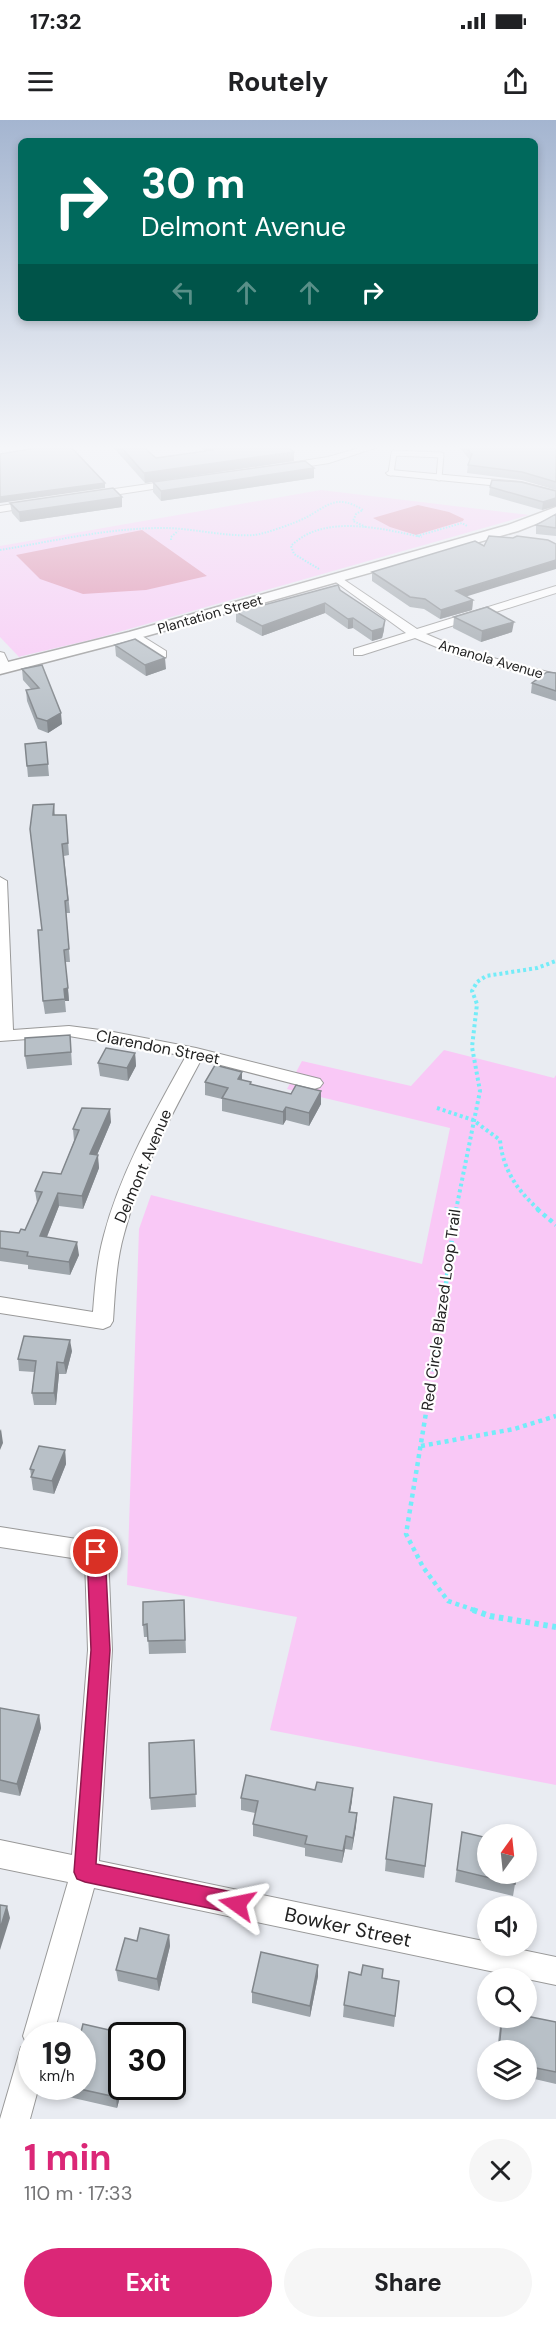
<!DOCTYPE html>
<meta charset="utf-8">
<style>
body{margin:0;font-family:"DM Sans",sans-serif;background:#f6f6f6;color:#202124;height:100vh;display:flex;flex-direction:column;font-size:22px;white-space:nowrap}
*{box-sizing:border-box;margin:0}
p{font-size:20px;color:#757577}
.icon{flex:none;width:33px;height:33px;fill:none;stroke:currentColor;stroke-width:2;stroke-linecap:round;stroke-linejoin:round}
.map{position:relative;height:1999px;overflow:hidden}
.details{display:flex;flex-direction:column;background:#fff;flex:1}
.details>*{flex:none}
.hud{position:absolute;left:18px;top:18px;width:520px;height:183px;border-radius:9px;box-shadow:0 3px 9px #0003;background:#00695c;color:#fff;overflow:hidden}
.needle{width:39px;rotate:15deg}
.tools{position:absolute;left:477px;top:1704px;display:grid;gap:12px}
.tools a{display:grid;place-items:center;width:60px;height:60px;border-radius:50%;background:#fff;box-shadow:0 3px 9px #0003;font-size:30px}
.speed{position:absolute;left:18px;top:1902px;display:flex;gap:12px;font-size:30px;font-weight:700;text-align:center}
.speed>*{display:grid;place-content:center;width:78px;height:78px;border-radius:50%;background:#fff;box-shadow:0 3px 9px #0003;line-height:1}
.speed small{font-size:15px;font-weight:400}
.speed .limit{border:3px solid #111;border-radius:9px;background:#fff;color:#111}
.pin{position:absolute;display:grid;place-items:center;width:51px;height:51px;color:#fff;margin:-26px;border:3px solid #fff;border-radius:50%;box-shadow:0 2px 6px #0007}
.me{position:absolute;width:66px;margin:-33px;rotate:282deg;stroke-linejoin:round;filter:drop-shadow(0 0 4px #0008)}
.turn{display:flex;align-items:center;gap:21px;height:126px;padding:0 24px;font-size:27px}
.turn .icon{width:78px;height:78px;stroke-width:2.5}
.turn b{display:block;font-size:42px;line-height:51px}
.lanes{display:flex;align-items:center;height:57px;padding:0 24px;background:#0003;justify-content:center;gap:30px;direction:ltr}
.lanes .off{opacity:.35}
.round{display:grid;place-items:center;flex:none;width:63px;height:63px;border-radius:32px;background:#f6f6f6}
.headline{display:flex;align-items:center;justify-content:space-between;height:102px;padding:0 24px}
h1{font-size:36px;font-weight:700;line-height:45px;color:#db2777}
.primary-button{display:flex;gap:12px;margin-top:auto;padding:12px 24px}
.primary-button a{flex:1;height:69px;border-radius:36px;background:#db2777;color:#fff;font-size:24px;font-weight:700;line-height:69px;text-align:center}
.primary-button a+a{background:#f6f6f6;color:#202124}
.status{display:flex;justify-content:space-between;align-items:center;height:42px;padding:0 30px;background:#fff;direction:ltr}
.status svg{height:16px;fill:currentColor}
header{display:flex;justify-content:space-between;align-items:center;height:78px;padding:0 24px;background:#fff;font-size:27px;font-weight:700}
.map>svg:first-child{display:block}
</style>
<div class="status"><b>17:32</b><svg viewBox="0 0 49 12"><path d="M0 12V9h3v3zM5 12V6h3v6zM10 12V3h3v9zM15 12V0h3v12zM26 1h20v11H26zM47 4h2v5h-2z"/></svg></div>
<header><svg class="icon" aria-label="menu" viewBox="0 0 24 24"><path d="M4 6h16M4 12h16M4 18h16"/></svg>Routely<svg class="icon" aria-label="share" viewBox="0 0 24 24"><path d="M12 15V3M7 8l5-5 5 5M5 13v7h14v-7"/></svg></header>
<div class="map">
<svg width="556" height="1999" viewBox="0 0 556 1999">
<rect width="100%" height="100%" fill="#e9ecf2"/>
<path fill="#f9c8f6" d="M321,370L529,395L94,519L22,536L19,537L0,517V426Z
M444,930L554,958L556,955V1665L270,1610L297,1497L127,1465L139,1109L151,1075L422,1144L450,1008L287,969L302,941L411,966Z"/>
<path fill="#df89ab" d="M418,385L449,392L464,399L463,401L416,415L390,407L373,398Z
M142,410L207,456L146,470L83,474L40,459L16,435Z"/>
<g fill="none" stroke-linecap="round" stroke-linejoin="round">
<defs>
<path id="service" d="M391,353L394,333L441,335L439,358"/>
<path id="minor" d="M19,326H46L41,329L0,334V328Z
M366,326H381L329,343L284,350L279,347L284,344L328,337Z
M391,350L521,362L556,371V377L521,368L388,355L386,353Z
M176,360L179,361V365L94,378L89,375L94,372Z
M34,381L38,382V386L0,392V386Z
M337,455L417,509L556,466V473L426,514L466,531L556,554V562L458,536L415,518L362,535H354V529L406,513L333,460V456Z
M134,511L166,531V537H158L130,518L128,515Z
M0,532L4,533L11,548L9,551L0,550Z
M0,757L7,761L13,910L69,906L108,911L196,928L320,959L323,963L320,967L314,969L201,940C171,996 140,1052 124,1114C116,1142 115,1172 113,1201L110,1206L103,1209L0,1193V1177L93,1192C95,1166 97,1140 104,1115C121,1051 154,994 186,936L69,916L0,921Z
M0,1407L96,1422L104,1425L108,1432L112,1530L99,1741L488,1822V1826H503L556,1837V1865L94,1768L53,1916H32V1966H39L30,1999H0L21,1927L27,1925L23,1916L68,1762L0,1748V1720L72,1735L88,1530L85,1440L0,1427Z"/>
<path id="tertiary" d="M556,387V396L518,411L139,518L0,554V544L129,512L508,405Z"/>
</defs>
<use href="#service" stroke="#999" stroke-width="7"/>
<use href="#minor" stroke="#999" stroke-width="2"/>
<use href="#tertiary" stroke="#999" stroke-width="3"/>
<path stroke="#74ecf8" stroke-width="2" stroke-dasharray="1.5 1.5" stroke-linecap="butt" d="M417,416L462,403L467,406
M171,420V417L178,411
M0,430C54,421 108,408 163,408C193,408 224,417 254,415C265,414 295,403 305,398C328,386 336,373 363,390L356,394L353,401L366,407
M319,449L294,434L291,426C324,393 382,409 422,417"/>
<path stroke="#74ecf8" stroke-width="4" stroke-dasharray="3 3" stroke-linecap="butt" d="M437,988L473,1000L500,1020C503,1050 517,1070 539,1090
M456,1090L480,971L472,927L477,884L472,871L477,862L486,856L537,848L556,841"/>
<path stroke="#74ecf8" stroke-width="4.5" stroke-dasharray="4 4" stroke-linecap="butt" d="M456,1089L440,1208L406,1414L423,1447L448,1481L477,1491
M537,1089L556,1105
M421,1326L514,1309L556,1296"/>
<path stroke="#74ecf8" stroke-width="6" stroke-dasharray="4.5 4.5" stroke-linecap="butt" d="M473,1490L490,1496L556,1507"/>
<use href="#service" stroke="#fff" stroke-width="5"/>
<use href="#minor" fill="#fff" fill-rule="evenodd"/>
<use href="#tertiary" fill="#fff" fill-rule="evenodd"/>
</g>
<path fill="#9ea5ab" d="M112,326H142L156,338L205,332L199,326H292V330L294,332V341L145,363Z
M458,326H556V370L522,360L467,353L468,345L470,340Z
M314,348V358L161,381L153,372V362Z
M490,367L556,371V386L542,390L489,375Z
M122,377V387L20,402L12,393L10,383Z
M556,394V416L536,414V405Z
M484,426L467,477L473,480L472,490L440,499L424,489L410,487L372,461V452Z
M340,470L384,510L382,518L372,521L353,508L348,509L325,493L262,516L236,502V489L264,485Z
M454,497L512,512L481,522L453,508Z
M115,525L166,549L146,556L116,536Z
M42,545L62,604L48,613L38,609L27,581L26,570L31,569L23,560L22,549Z
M556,553V581L531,573L532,563Z
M46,622L49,656L28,657L25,624Z
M54,684L55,695H66L69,735L64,736L70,793H66L70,842H65L69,881H65L66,892L45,894L43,881L42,810Z
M70,915L72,945L27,949L25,936Z
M135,933L136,946L128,961L100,956L98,943Z
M242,952V960L251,965L321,984L309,1006L286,1000L283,1005L222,991V979L205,975V962Z
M111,1002L97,1035L99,1048L83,1089L59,1086L47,1117L79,1135L70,1155L28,1149V1145L0,1141V1111L19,1113L25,1110L37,1083L35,1071L61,1054L74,1021L73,1009Z
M72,1231L66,1254H59L56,1285H34L32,1273L34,1252L19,1251L18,1239Z
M65,1330L66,1344L54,1374L33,1370L30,1349Z
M184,1480L186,1533L149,1534L148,1517H144L143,1505Z
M0,1588L39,1595L41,1608L20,1676L0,1672V1673Z
M194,1633L196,1687L151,1690L150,1678Z
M241,1678L352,1681L350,1692L357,1693L356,1706L352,1730L345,1729L342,1743L305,1736V1728L253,1716V1704L255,1693L241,1690Z
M432,1684L424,1758L385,1751L386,1739Z
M462,1712L515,1764L513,1776L455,1762Z
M169,1815L170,1826L159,1871L118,1861L116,1850Z
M318,1845V1856L310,1897L252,1883V1872Z
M361,1855L399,1861L394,1907L343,1897L344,1885Z
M501,1898H526L556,1902V1964L526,1957V1930H497Z
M66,1966H123L117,1988L69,1977Z"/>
<path fill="#81868b" d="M287,326H292V332H294V341L145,363L144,353Z
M314,348V358L161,381V371Z
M105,363V368L0,383V377Z
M122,377V387L20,402L19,392Z
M556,378V386L542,390L543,382Z
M556,440V449L455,480L456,471Z
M473,480L472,490L440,499L441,490Z
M325,483V493L262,516V506Z
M353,498V508L348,509V499Z
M385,500L384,510L382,518L372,521V511Z
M514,502L512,512L481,522L482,511Z
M165,538L166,549L146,556L145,545Z
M61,593L62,604L48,613L47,601Z
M68,868L69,881H65L64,869Z
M135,933L136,946L128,961L127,948Z
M242,952V965L238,959Z
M321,971V984L309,1006V993Z
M286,987V1000L283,1005V992Z
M110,989L111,1002L92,1047L90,1034Z
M98,1035L99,1048L83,1089L82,1076Z
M58,1073L59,1086L42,1129L40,1116Z
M77,1122L79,1135L70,1155L69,1142Z
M70,1220L72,1231L66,1254L64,1243Z
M57,1242L59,1254L56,1285L54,1273Z
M1,1309L3,1323L0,1330V1311Z
M65,1330L66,1344L54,1374L52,1361Z
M39,1595L41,1608L20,1676L17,1664Z
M353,1668L352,1681L348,1704L349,1692Z
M357,1693L356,1706L352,1730L353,1718Z
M346,1716L345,1729L342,1743L343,1731Z
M7,1786L10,1798L0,1830V1809Z
M169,1815L170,1826L159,1871L157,1859Z
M318,1845V1856L310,1897V1886Z
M122,1954V1966H123L117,1988L116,1977Z"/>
<path fill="#b8c0c7" stroke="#81868b" stroke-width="1.5" d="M48,326H70L105,363L0,377V334Z
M120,326H142L156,338L213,330L208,326H291H287L294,332L144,353Z
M464,326H556V362L522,352L468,345L472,334Z
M305,341L314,348L161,371L153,362Z
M492,360L521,362L556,371V378L543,382L490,367Z
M113,368L122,377L19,392L10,383Z
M556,394V408L536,405Z
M489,416L513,418L517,416L548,420L556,424V440L456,471L473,480L441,490L425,479L410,477L372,452L475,421L484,426Z
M338,465L340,470L385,500L383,508L372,511L353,498L348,499L325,483L262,506L236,492L240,491L236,489L257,481L264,485Z
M487,487L514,502L482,511L454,497Z
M135,519L165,538L145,545L115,525Z
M42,545L61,593L47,601L37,598L26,570L39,568L22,549Z
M547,552L556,553V571L532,563Z
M46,622L48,644L27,646L25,624Z
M54,684L53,695H66L68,723L62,724L68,780L65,781L69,829L64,830L68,868L64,869L65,879L43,881L38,810H42L30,709L33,685Z
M70,915L71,932L25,936V918Z
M106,928L135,933L127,948L98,943Z
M215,945L242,952L238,959L251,962L250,964L291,974L296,965L321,971L309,993L286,987L283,992L222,978L228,968L205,962Z
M82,988L110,989L90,1034L98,1035L82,1076L58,1073L40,1116L77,1122L69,1142L27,1136L28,1132L0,1128V1111L19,1113L21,1109L25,1110L42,1072L35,1071L43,1052L61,1054L79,1010L73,1009Z
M24,1216L70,1220L64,1243L57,1242L54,1273H32L36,1241L18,1239Z
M39,1326L65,1330L52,1361L31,1357L34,1350L30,1349Z
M184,1480L185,1520L148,1521L147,1504L143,1505V1482Z
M0,1588L39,1595L17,1664L0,1660Z
M194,1620L196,1674L150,1678L149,1623Z
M246,1655L315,1670L317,1662L353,1668L349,1692L357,1693L353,1718L346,1716L343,1731L305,1724L307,1716L253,1704L258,1681L241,1678Z
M394,1677L432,1684L425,1746L386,1739Z
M462,1712L488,1718V1754H517L515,1764L457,1750Z
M0,1785L7,1786L0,1809Z
M140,1808L169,1815L157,1859L116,1850L125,1818L137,1821Z
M261,1832L318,1845L310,1886L252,1872Z
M363,1845L383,1849L382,1858L399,1861L395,1896L344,1885L349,1852L361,1855Z
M526,1896L556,1902V1952L526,1946V1930H499L502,1898H526Z
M83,1904L131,1915L122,1916V1954L116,1977L66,1966H82V1916H80Z"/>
<linearGradient id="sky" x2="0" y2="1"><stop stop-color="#a4b5d0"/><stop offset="0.54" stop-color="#f5f6f9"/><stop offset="1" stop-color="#f5f6f9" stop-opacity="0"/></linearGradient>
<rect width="556" height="606" fill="url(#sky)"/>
<path fill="#db2777" stroke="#8e194d" stroke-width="1.5" d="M96,1424L102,1426L105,1432L110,1530L96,1744L237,1773L244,1776L247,1784L244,1791L237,1794L85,1762L77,1759L74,1752L91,1530L87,1432L90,1426Z"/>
<g text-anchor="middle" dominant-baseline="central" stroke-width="4.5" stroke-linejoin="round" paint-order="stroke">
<g font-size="14" fill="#222" stroke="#fff">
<text transform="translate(210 494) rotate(-16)">Plantation Street</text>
<text transform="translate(491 539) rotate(16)">Amanola Avenue</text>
</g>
<g font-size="16" fill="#222" stroke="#fff">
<text transform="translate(158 927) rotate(11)">Clarendon Street</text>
<text transform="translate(143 1046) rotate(-67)">Delmont Avenue</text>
<text transform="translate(441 1190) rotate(-82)">Red Circle Blazed Loop Trail</text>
</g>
<g font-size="20" fill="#222" stroke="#fff">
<text transform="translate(348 1807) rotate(12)">Bowker Street</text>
</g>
</g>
</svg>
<div class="tools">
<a><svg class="needle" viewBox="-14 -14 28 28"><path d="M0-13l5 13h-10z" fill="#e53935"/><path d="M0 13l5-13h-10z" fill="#757577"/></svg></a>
<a><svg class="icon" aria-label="sound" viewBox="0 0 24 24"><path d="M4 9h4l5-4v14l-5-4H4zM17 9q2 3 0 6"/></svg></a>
<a><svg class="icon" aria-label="search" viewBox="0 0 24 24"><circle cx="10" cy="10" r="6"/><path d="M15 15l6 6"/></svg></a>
<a><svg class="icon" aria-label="layers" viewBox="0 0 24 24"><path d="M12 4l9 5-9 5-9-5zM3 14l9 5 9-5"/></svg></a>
</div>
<div class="speed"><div>19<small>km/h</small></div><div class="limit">30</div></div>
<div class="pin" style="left:96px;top:1432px;background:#d93025"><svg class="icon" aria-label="arrive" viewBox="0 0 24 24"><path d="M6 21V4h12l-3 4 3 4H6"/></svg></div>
<svg class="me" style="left:237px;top:1784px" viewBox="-20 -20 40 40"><path d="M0-17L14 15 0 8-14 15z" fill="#db2777" stroke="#fff" stroke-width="4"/></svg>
<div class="hud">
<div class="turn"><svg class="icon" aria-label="right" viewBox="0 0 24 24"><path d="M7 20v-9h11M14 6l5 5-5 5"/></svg><div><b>30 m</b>Delmont Avenue</div></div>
<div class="lanes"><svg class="icon off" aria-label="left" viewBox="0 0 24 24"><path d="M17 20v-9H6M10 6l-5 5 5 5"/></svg><svg class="icon off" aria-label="ahead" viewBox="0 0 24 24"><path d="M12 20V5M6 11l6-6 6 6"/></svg><svg class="icon off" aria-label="ahead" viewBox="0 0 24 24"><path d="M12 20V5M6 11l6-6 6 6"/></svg><svg class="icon" aria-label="right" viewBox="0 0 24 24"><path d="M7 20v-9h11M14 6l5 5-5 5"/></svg></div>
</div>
</div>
<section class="details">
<div class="headline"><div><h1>1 min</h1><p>110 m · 17:33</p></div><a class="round"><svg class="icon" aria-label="close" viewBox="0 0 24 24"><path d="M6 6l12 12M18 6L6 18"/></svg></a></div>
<div class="primary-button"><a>Exit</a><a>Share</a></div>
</section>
